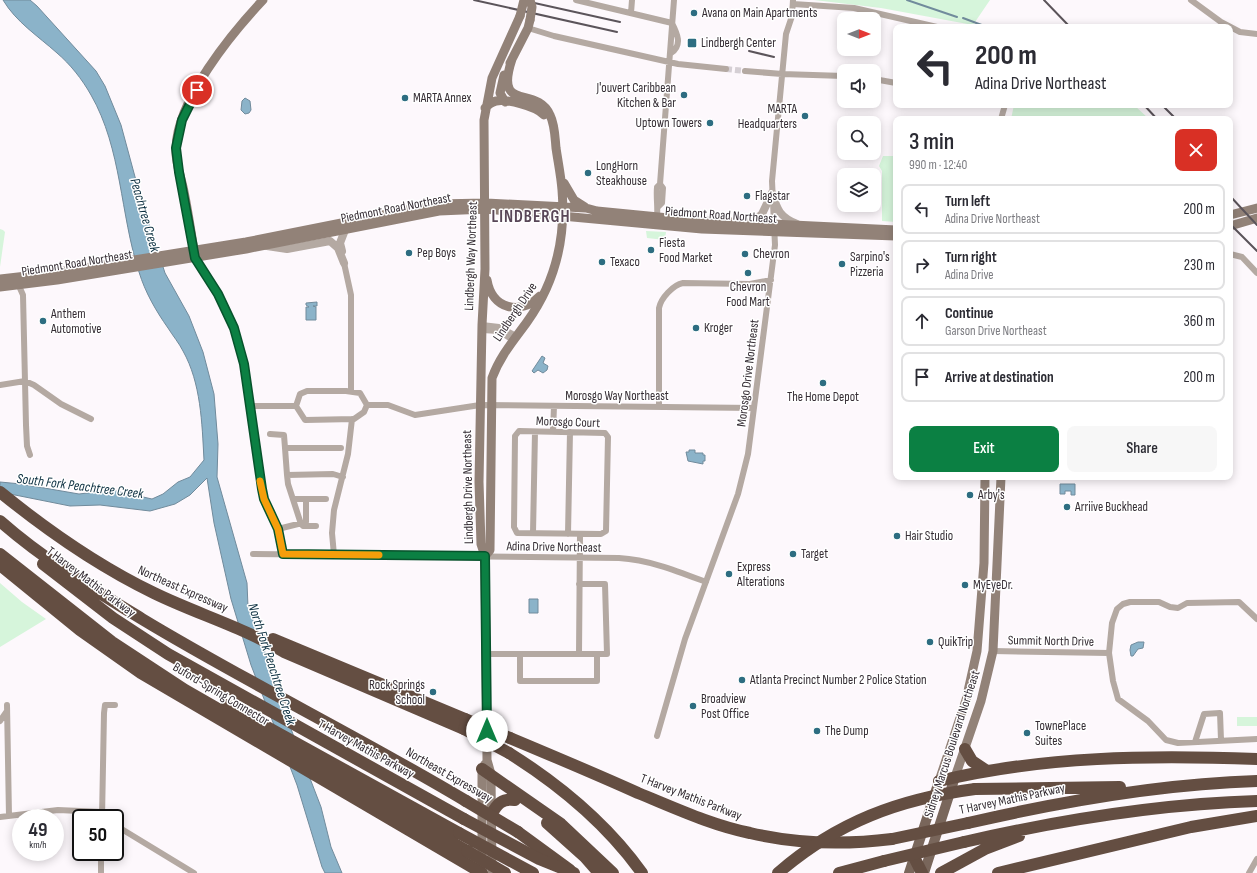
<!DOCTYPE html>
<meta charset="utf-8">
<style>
body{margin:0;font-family:"Sofia Sans Condensed",sans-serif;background:#f7f7f7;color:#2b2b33;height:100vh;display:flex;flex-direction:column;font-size:15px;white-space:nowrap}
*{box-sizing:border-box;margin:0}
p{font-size:13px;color:#7c7c81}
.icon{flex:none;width:22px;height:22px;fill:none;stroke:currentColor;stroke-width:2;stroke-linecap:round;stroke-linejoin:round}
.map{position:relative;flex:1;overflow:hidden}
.sheet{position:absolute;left:893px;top:116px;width:340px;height:364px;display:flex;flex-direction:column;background:#fff;border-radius:8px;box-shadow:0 2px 10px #0003}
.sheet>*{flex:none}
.banner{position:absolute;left:893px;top:24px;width:340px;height:84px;border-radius:8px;box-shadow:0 2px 10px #0003;background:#fff;color:#2b2b33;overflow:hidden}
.needle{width:26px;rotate:90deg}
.tools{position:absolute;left:837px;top:12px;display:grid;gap:8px}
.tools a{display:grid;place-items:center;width:44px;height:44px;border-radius:8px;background:#fff;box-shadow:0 2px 10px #0003;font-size:20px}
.speed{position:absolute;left:12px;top:809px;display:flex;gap:8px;font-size:20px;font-weight:700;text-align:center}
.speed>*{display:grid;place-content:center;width:52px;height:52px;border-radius:50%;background:#fff;box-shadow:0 2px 10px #0003;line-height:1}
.speed small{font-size:10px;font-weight:400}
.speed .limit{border:2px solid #111;border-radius:6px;background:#fff;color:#111}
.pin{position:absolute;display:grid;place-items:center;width:34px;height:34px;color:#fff;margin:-17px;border:2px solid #fff;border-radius:50%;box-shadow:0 1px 4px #0007}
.me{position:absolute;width:44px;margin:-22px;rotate:0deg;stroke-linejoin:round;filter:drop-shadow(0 0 3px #0008)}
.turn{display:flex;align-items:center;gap:14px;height:84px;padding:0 16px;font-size:18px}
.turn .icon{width:52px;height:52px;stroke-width:2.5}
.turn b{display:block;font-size:28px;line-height:34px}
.round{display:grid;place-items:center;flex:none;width:42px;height:42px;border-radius:8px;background:#f7f7f7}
.overview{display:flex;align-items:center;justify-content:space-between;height:68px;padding:0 16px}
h1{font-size:24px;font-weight:600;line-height:30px}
.cta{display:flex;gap:8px;margin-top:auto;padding:8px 16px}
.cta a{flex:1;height:46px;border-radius:8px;background:#0b8043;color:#fff;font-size:16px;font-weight:600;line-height:46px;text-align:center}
.cta a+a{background:#f7f7f7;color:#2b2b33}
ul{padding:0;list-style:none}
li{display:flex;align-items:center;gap:12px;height:50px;margin:0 8px 6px;padding:0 8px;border:2px solid #e1e1e2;border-radius:8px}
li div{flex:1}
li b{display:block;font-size:15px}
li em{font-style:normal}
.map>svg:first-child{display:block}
</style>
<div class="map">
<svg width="1257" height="873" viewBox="0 0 1257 873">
<rect width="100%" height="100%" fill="#fdf8fc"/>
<path fill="#d6f5db" d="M814,0H990L973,25L881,8Z
M1014,105H1134L1149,119H1011Z
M883,156H896V222L882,221V171L879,166Z
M0,229L3,230L5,232L0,267Z
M646,231L666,232L665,240L647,238Z
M0,583L22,602L46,619L0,647Z
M1237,717H1257V726H1237Z"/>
<path fill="#8bb3c9" stroke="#718b9c" d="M3,0H30L37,6L96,71L105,86L121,125L141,199L165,273L189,316L203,352L214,394L218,444L217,477L247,583L248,607L272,671L286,716L321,807L331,847L342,873H325L322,867L297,785L251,665L231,599L214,523L207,478L190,495L175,504L150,511L100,505L70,506L0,492V482L21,484L79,494L112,490L152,499L163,494L178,482L190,477L204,460C202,423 201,383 183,351C179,343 173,336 168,328C156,311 145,292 139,272C120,214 122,149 91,95C82,79 70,64 57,53C38,36 16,22 3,0Z
M245,98L250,101L251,110L249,113L245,114L241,110L242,101Z
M317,302V306H313L316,307V320H306V307H309L306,305V303Z
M542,356L545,358L543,363L548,366L547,370L543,373L538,370L534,373L532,371Z
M689,450H695V453H703V455H705V461H703V464L688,461L686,452H689Z
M1060,484H1075V495H1071V491H1065V494H1060Z
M529,599H538V613H529Z
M1138,642H1144L1143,648L1138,649L1133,656H1131L1130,650L1131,645Z"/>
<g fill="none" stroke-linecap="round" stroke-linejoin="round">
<path stroke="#718b9c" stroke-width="2" d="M907,0L957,17
M963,18L987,27"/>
<path stroke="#d5cfd4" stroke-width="6" stroke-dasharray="6 3" stroke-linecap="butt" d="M726,69L745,71"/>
<path stroke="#b4a9a2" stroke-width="6" d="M576,0L672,23
M1191,0L1221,22L1240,32L1257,34
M793,4L854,8L937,27
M631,13L632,0
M528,28L554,36L678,64L726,69
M671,53C683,45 677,33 672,23
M745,71L782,74L844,76
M874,79L896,83
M1001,119L1005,105
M658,207L662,203L663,188L660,184
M657,217C658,206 656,198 657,187L660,184L674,0
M1230,254L1242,257L1257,273
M195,258L218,294L235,328L244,364L260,479L264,499L278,529L283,555
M344,263L351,295V391
M19,286L23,295L26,425L27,446L30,455
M482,325L499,327L516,336
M482,330L499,331L513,340
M0,385L25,381L34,385L61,404L91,419
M307,391H346L360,393L367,405L364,412L354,419L305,420L296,406L300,394Z
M367,405H388L415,415L480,405L754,408
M250,406H296
M659,407V308C661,298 673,285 683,283L750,284L771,280
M519,431L605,433L608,437L606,531L601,534L517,533L514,527L515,436Z
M553,432L554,406
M270,434L284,435L285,448
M341,448H285L287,475L333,474L343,477
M287,475L288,484L301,524L303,526H316
M293,499H326
M278,529L306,522V499
M533,533L535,432
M568,534L570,432
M253,554L619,558C650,560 677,571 706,582
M334,555L332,533L334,510L348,454L352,419
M1257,619L1239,602L1187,603L1178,608L1170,607L1159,602H1130L1123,604L1117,609L1112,623L1109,653L1113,681L1118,699L1148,721L1166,740L1178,743L1257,739
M993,651L1109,653
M486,654H579L580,534
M520,654V681H597V654
M579,654H607L605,584H579
M7,705L9,816
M0,721L7,711
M657,736L685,639L738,494L748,454L775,245L772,181L786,34L792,16L793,0
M1195,742L1204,714L1220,713L1221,740
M0,817L58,810L102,812
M102,818L104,713L105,705H115
M115,825L194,873
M101,873V852
M1249,873L1257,859"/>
<path stroke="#b4a9a2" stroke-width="8" d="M772,193C777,210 780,217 797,224
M753,222L762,214L772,193
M267,246L287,249L330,241L338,248L344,263
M342,251L340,243L345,230"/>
<path stroke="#928278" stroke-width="9" d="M510,63L528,28L530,20
M504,75L500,93L505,102
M485,108C488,105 491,102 496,101C507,99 536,106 544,115
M564,183L574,200L585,207
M1230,215L1257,208
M1230,226L1257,218
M195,256C191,233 188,210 183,187C180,174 175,161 176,148C177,100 231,34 263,0
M0,279L53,273L246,242L437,204L486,203L586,208L597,211L689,220L896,230
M487,280C492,309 520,316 540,296
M0,287L57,280L246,249L439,211L486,209L702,229L896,236
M485,556L490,550L492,378C500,356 514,340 527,322C555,283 566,238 562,190C561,176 558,162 556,148C555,138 555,125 550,115C536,84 494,114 512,59
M955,777L981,701L993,651L1001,477
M939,781L966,700L977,651L984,563L985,477
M482,865V769L485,764
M492,873L491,774L487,760L485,556L481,544L479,482L482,325L485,269L484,120L492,78L520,16"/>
<path stroke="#79665b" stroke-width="10" d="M909,873L939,781
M924,873L955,777"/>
<path stroke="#644e42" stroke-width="12" d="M0,492C48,531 98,566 154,593C197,614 243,627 284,652L464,729
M0,521C43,559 93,589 142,619C248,683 359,737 466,801
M0,554L112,642L185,690L467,851
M43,564L113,618L168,654L464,819
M0,565L80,630L141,673L482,873
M273,639L465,719
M227,705L459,833
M510,738C553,756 596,774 638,793C675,808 711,825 750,833C797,844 844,845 892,839
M965,749L972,761L987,771
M509,753C560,785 607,824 642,873
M482,769L561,824L613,873
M939,781C1043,756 1150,755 1257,759
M975,789L1120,787
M491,815C497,804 502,798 515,800
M547,823L585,857L599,873
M968,823C1063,801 1159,784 1257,781
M518,832L570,870
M964,842C1060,820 1158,804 1257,801
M914,857L922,873
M839,873L884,861
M941,873L985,849L1019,836
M998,873L1191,827L1257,816"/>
<path stroke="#5b545a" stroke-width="2" d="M474,0L617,32
M521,0L620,22
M1044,0L1070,27
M749,51L774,57
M1144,105L1157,119
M1162,105L1176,119
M1230,196L1257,225
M1230,224L1257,251"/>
<path stroke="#928278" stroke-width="9" d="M530,0L532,7L530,20
M520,16L524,0"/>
<path stroke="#644e42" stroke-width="12" d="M465,719L510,738
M464,729L509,753
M466,801L518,832
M464,819L539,859L574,873
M459,833L533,873
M892,839L968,823
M467,851L505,873
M884,861L964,842
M778,873C837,822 899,799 975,789"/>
</g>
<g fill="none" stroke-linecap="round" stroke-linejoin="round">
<defs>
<path id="route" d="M197,90L182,120L176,148L179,172L195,258L218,294L234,328L244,364L262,489L264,499L278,529L283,554L485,556L487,731"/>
</defs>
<use href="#route" stroke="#07532c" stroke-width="10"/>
<use href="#route" stroke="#0b8043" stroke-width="7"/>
<path stroke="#f59e0b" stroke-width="7" d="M260,481L264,499L278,529L283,554L379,555"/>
</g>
<g fill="#2d6d81" stroke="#fff" stroke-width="1.5">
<circle cx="694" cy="13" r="4"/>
<rect x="687" y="38" width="10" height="10" rx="2"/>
<circle cx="684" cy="95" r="4"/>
<circle cx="405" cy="98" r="4"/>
<circle cx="805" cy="116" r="4"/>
<circle cx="710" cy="123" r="4"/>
<circle cx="588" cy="173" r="4"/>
<circle cx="747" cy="196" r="4"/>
<circle cx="651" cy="250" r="4"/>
<circle cx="409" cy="253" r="4"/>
<circle cx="745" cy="254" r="4"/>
<circle cx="602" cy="262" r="4"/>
<circle cx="842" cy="264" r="4"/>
<circle cx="748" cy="273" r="4"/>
<circle cx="43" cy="321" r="4"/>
<circle cx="696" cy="328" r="4"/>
<circle cx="823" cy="383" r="4"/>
<circle cx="970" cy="495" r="4"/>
<circle cx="1067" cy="507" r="4"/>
<circle cx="897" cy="536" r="4"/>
<circle cx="793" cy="554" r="4"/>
<circle cx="729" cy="574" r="4"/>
<circle cx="965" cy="585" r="4"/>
<circle cx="930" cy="642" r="4"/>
<circle cx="742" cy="680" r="4"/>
<circle cx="433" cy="692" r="4"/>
<circle cx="693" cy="706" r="4"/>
<circle cx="817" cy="731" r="4"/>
<circle cx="1027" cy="733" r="4"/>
</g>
<g text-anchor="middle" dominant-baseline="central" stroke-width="3" stroke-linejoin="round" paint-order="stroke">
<g font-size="13" fill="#352d34" stroke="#fff" text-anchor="start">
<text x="702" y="13">Avana on Main Apartments</text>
<text x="701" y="43">Lindbergh Center</text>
<text x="676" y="88" text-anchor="end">J'ouvert Caribbean<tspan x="676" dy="15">Kitchen &amp; Bar</tspan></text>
<text x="413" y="98">MARTA Annex</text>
<text x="797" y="109" text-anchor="end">MARTA<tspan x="797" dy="15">Headquarters</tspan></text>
<text x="702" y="123" text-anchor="end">Uptown Towers</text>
<text x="596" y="166">LongHorn<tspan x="596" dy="15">Steakhouse</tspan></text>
<text x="755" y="196">Flagstar</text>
<text x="659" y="243">Fiesta<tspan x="659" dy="15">Food Market</tspan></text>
<text x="417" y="253">Pep Boys</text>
<text x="753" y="254">Chevron</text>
<text x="850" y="257">Sarpino's<tspan x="850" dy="15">Pizzeria</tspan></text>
<text x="610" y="262">Texaco</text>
<text x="748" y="287" text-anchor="middle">Chevron<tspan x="748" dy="15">Food Mart</tspan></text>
<text x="51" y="314">Anthem<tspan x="51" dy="15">Automotive</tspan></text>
<text x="704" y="328">Kroger</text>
<text x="823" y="397" text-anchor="middle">The Home Depot</text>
<text x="978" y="495">Arby's</text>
<text x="1075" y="507">Arriive Buckhead</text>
<text x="905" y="536">Hair Studio</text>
<text x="801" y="554">Target</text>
<text x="737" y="567">Express<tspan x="737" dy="15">Alterations</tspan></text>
<text x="973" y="585">MyEyeDr.</text>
<text x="938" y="642">QuikTrip</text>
<text x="750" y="680">Atlanta Precinct Number 2 Police Station</text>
<text x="425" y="685" text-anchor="end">Rock Springs<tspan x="425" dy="15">School</tspan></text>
<text x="701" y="699">Broadview<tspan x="701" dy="15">Post Office</tspan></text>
<text x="1035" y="726">TownePlace<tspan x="1035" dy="15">Suites</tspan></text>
<text x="825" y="731">The Dump</text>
</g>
<g font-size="13" fill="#352d34" stroke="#fff">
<text transform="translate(396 208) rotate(-11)">Piedmont Road Northeast</text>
<text transform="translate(721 215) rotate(4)">Piedmont Road Northeast</text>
<text transform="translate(471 256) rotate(-88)">Lindbergh Way Northeast</text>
<text transform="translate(77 263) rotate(-9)">Piedmont Road Northeast</text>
<text transform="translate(515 312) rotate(-56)">Lindbergh Drive</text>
<text transform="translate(748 373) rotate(-83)">Morosgo Drive Northeast</text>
<text x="617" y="396">Morosgo Way Northeast</text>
<text transform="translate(568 422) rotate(2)">Morosgo Court</text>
<text transform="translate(468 487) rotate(-91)">Lindbergh Drive Northeast</text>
<text transform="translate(554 547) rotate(1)">Adina Drive Northeast</text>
<text transform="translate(91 582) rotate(37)">T Harvey Mathis Parkway</text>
<text transform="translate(183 589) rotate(24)">Northeast Expressway</text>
<text transform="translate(1051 641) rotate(1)">Summit North Drive</text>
<text transform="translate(221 694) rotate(31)">Buford-Spring Connector</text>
<text transform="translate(952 744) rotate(-72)">Sidney Marcus Boulevard Northeast</text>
<text transform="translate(366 749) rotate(29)">T Harvey Mathis Parkway</text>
<text transform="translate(449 775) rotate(30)">Northeast Expressway</text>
<text transform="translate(691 797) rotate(21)">T Harvey Mathis Parkway</text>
<text transform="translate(1012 799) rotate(-12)">T Harvey Mathis Parkway</text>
</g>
<g font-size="14" font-style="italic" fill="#0d3041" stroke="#fff">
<text transform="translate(145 215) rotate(74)">Peachtree Creek</text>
<text transform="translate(80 486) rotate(7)">South Fork Peachtree Creek</text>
<text transform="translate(272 664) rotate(72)">North Fork Peachtree Creek</text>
</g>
<g font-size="17" font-weight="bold" letter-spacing="1" fill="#594758" stroke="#fff">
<text x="531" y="217">LINDBERGH</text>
</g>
</g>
</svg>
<div class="tools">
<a><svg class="needle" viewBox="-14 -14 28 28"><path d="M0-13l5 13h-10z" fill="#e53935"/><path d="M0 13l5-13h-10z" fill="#7c7c81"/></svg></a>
<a><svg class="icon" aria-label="sound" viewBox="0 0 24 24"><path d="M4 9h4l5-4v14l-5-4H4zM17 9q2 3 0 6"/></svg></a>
<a><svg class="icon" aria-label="search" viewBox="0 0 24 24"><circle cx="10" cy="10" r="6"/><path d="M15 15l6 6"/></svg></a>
<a><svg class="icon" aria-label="layers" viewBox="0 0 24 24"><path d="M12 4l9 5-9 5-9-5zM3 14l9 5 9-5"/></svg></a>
</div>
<div class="speed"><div>49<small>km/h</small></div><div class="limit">50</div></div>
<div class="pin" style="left:197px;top:90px;background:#d93025"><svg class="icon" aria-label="arrive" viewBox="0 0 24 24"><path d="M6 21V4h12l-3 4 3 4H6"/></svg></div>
<svg class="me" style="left:487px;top:731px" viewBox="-20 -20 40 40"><circle r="19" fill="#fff"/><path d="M0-13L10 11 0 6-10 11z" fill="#0b8043"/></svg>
<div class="banner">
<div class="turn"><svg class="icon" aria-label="left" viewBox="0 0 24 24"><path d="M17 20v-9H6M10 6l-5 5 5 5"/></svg><div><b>200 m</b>Adina Drive Northeast</div></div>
</div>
<section class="sheet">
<div class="overview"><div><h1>3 min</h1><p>990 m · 12:40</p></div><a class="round" style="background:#d93025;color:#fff"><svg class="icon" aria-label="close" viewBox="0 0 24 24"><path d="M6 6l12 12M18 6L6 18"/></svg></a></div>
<ul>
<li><svg class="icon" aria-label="left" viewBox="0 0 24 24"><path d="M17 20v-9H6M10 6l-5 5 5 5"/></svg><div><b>Turn left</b><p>Adina Drive Northeast</p></div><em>200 m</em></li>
<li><svg class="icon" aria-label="right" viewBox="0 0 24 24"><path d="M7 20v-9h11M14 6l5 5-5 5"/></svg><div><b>Turn right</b><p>Adina Drive</p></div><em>230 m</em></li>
<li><svg class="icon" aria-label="ahead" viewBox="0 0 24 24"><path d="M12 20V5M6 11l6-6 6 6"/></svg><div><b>Continue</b><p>Garson Drive Northeast</p></div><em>360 m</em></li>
<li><svg class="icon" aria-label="arrive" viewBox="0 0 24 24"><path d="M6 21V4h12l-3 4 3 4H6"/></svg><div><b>Arrive at destination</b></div><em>200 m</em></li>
</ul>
<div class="cta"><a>Exit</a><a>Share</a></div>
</section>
</div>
